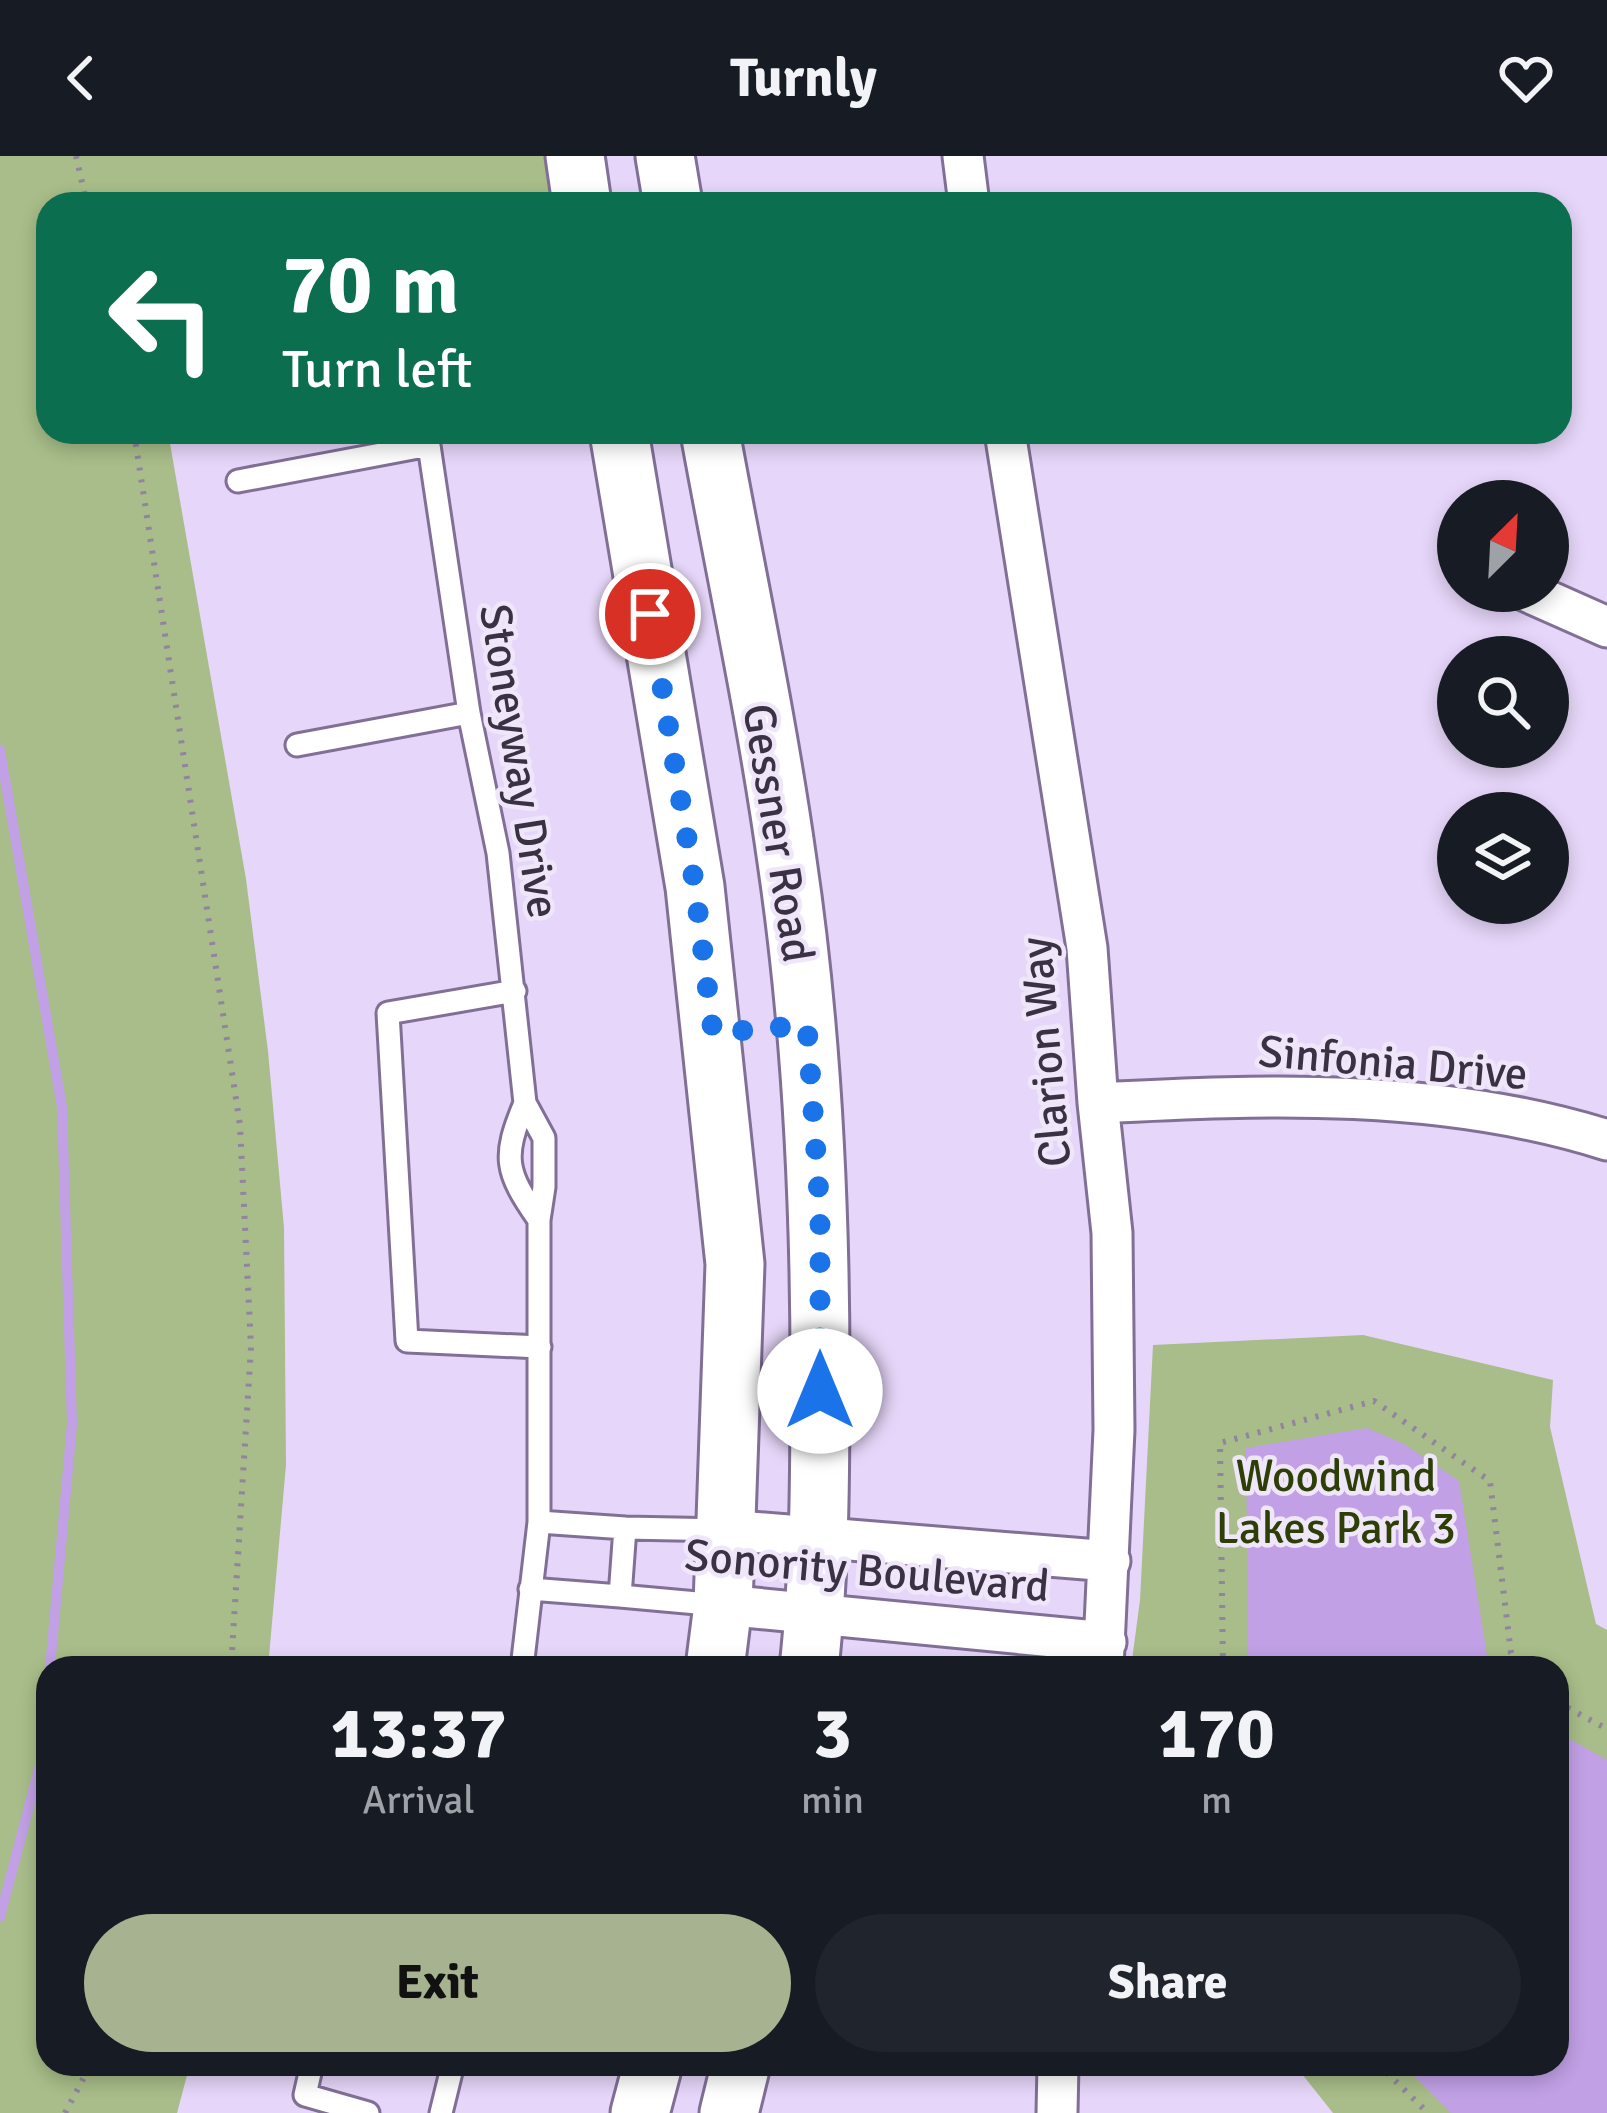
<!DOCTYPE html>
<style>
body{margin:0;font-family:Signika,sans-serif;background:#20242c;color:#f1f3f6;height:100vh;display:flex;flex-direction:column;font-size:45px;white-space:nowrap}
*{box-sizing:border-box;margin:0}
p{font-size:39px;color:#9ea1a6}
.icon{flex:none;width:66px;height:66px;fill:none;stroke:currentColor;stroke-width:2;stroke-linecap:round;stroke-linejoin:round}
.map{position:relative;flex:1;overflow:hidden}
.panel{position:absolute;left:36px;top:1500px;width:1533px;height:420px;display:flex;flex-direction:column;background:#171b24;border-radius:36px;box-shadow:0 6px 18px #0003}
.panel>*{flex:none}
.top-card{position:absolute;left:36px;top:36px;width:1536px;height:252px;border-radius:36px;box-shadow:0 6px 18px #0003;background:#0b6e4f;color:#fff;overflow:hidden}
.needle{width:78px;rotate:24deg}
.fabs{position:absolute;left:1437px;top:324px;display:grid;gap:24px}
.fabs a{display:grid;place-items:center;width:132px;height:132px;border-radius:50%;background:#171b24;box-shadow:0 6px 18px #0003;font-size:60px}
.pin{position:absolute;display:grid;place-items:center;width:102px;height:102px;color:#fff;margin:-51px;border:6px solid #fff;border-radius:50%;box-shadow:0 3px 12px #0007}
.me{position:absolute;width:132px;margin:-66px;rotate:0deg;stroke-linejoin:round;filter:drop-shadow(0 0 9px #0008)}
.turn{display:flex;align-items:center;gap:42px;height:252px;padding:0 48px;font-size:54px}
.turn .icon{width:156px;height:156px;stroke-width:2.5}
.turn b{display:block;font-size:84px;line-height:102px}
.eta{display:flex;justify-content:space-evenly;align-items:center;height:204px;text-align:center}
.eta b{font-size:72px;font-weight:700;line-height:84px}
.action{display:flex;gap:24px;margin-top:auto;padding:24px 48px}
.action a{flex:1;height:138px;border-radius:72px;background:#a7b390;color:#111;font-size:48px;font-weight:700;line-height:138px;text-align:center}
.action a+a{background:#20242c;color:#f1f3f6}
header{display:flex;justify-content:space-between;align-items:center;height:156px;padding:0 48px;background:#171b24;font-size:54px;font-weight:700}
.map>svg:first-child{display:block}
</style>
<header><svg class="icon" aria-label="back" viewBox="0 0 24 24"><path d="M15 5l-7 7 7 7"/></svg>Turnly<svg class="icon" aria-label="heart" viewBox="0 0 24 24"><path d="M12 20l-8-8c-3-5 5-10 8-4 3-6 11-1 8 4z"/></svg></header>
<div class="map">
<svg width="1607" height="1957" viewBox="0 0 1607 1957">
<rect width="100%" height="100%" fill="#e6d6f9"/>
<path fill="#a8bd89" d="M0,0H547L551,48H48V276H168L246,723L268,895L284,1072L286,1309L268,1512H48V1908H190L177,1957H0Z
M1363,1179L1553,1224L1550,1271L1596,1468L1607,1474V1957H1333L1294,1908H1557V1512H1131L1140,1444L1153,1189Z"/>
<path fill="#c1a0e5" d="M1367,1272L1404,1288L1459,1325L1489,1512H1248L1246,1292Z
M1557,1576L1607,1604V1957H1451L1402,1908H1557Z"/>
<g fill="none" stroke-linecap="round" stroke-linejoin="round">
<path stroke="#c1a0e5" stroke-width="10" d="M0,594L62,951L72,1268L50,1512
M0,1761L43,1597L48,1537"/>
<defs>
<path id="service" d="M427,276L469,557L498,697L525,947L544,982V1031L539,1064V1366L522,1512
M238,325L429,289
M297,589L469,557
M515,835L388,857L407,1185L540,1191
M525,947C502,1002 505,1015 539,1064
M539,1366L625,1372
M530,1433L620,1440
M719,1449L620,1440L625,1372L726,1374
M312,1908L305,1939L368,1957
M441,1957L453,1908"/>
<path id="minor" d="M963,0L969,48
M1005,276L1087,792L1098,947L1112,1077L1114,1274L1103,1512
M1526,435L1607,471
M1098,947C1267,938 1443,932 1607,984
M726,1374L1110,1405
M723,1449L1106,1486
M1057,1957L1058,1908"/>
<path id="secondary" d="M575,0L582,48
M665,0L673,48
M619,276L695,731L735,1108L723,1449L715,1512
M710,276C736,419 767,562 787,705C812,874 820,1043 820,1213C820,1312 820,1413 809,1512
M640,1957L653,1908
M729,1957L741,1908"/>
</defs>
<use href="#service" stroke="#816f96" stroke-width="27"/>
<use href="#minor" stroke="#816f96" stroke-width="45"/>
<use href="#secondary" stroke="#816f96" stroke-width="63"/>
<path stroke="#90849e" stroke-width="6" stroke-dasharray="3 9" stroke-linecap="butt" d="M76,0L87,48
M134,276L240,969L251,1191L231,1512
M1223,1512L1220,1287L1374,1245L1490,1325L1511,1497L1524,1512
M1557,1546L1607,1573
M1378,1908L1428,1957
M65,1957L91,1908"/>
<use href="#service" stroke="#fff" stroke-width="21"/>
<use href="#minor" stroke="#fff" stroke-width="39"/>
<use href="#secondary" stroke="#fff" stroke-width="57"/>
</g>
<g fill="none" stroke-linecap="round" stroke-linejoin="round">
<path stroke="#1a73e8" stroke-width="21" stroke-dasharray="0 37.8" d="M650,458L695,731L713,877L807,869L820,1053V1235"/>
</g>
<g text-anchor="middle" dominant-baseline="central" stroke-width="9" stroke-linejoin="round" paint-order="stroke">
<g font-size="45" fill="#3a3244" stroke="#efe7f9">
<text transform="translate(519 605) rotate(81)">Stoneyway Drive</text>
<text transform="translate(778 677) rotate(81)">Gessner Road</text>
<text transform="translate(1046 896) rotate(-95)">Clarion Way</text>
<text transform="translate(1393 907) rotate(5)">Sinfonia Drive</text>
<text transform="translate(867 1415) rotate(5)">Sonority Boulevard</text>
</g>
<g font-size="45" fill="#2d3e06" stroke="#efe7f9">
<text x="1336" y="1320">Woodwind<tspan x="1336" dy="52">Lakes Park 3</tspan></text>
</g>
</g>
</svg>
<div class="fabs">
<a><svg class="needle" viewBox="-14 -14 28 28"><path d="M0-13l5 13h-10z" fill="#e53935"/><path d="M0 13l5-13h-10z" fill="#9ea1a6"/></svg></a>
<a><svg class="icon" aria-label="search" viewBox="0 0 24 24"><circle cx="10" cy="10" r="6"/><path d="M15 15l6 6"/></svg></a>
<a><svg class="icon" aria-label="layers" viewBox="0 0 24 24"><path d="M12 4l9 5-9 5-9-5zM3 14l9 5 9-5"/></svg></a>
</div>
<div class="pin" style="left:650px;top:458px;background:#d93025"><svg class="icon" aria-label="arrive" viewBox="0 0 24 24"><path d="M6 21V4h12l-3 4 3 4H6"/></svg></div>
<svg class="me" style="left:820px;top:1235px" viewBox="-20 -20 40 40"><circle r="19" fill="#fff"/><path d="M0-13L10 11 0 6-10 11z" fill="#1a73e8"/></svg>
<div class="top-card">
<div class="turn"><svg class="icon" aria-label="left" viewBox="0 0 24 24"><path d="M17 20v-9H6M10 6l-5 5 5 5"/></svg><div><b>70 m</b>Turn left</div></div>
</div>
<section class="panel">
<div class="eta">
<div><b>13:37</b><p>Arrival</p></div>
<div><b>3</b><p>min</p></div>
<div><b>170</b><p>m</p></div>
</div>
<div class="action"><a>Exit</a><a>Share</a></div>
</section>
</div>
